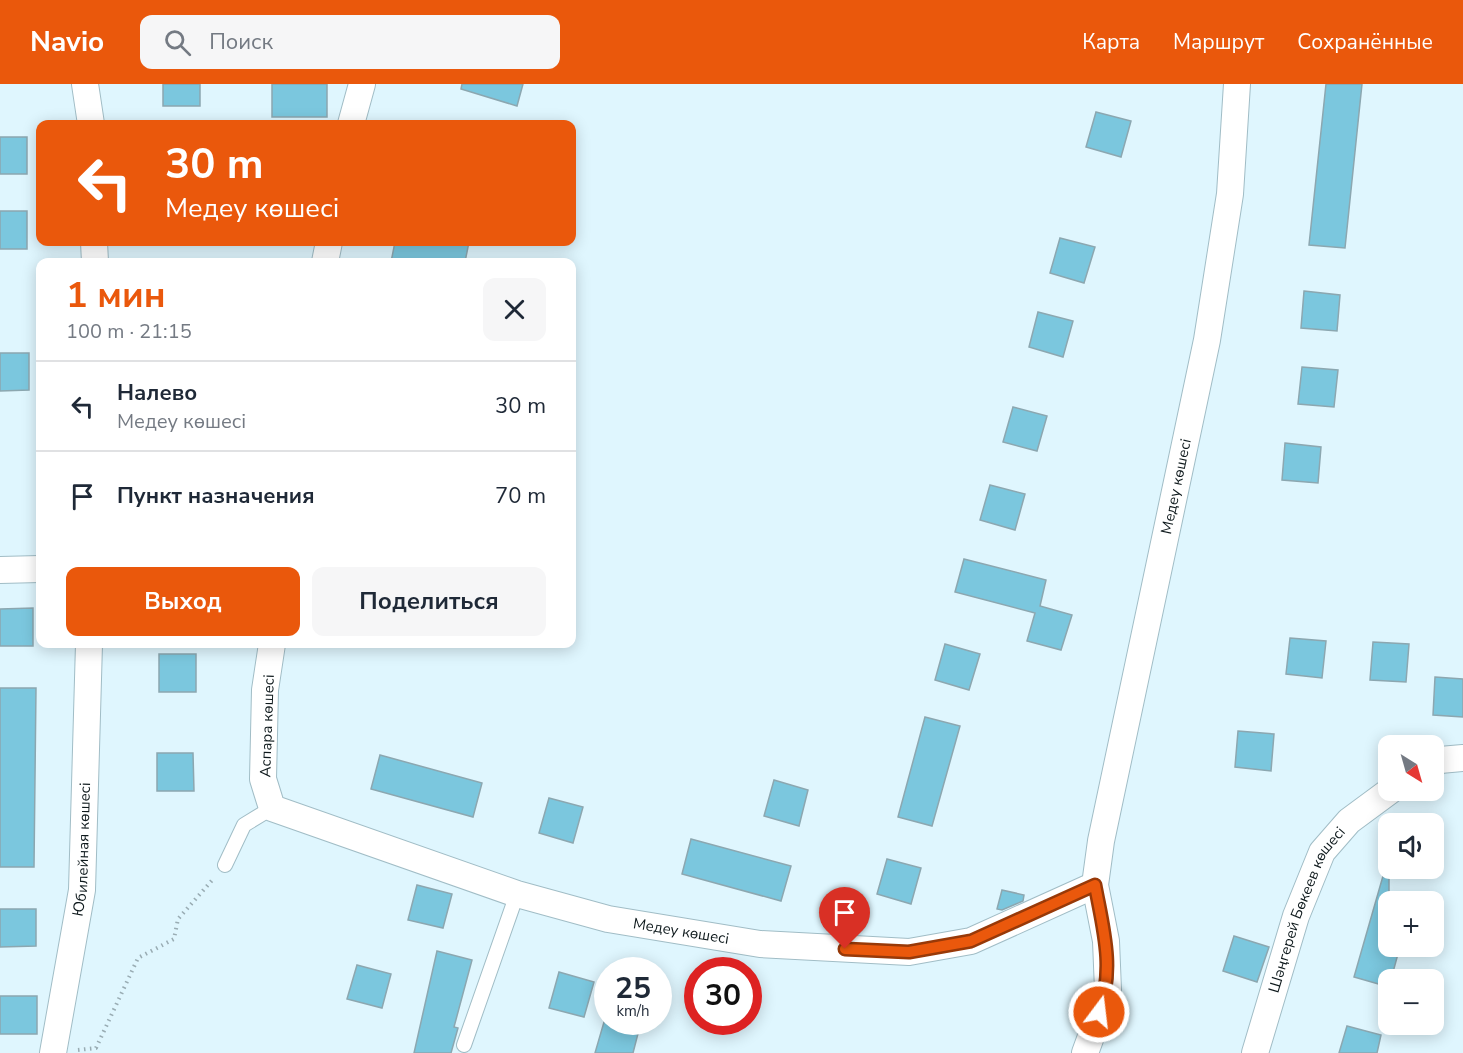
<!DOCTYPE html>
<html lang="ru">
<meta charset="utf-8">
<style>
body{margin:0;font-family:"Nunito Sans",sans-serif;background:#f6f6f7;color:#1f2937;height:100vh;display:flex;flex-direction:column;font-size:22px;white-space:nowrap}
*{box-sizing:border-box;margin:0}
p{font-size:20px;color:#747a83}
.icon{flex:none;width:33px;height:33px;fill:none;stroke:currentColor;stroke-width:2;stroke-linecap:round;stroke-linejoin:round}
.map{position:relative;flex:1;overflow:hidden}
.side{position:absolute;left:36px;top:174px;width:540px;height:390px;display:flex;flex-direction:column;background:#fff;border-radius:12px;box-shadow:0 3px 15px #0003}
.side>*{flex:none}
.guide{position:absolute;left:36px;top:36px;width:540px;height:126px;border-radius:12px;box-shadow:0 3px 15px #0003;background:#ea580c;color:#fff;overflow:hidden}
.needle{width:39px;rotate:143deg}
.buttons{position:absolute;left:1378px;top:651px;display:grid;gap:12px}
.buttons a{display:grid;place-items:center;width:66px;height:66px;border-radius:12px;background:#fff;box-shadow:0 3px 15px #0003;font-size:30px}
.speed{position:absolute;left:594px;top:873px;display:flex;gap:12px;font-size:30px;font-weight:700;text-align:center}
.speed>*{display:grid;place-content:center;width:78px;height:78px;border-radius:50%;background:#fff;box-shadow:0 3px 15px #0003;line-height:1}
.speed small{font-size:15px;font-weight:400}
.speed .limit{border:9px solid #d22;background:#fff;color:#111}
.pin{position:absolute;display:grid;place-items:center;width:51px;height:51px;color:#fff;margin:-62px -26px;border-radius:50% 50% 50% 0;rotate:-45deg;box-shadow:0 0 6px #0007}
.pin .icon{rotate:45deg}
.me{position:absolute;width:66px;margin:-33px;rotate:15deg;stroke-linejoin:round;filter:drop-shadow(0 0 4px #0008)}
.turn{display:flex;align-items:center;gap:21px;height:126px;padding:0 30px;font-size:27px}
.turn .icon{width:78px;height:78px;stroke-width:2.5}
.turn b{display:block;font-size:42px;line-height:51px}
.round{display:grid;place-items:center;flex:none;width:63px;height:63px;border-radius:12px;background:#f6f6f7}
.summary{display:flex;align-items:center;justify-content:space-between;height:102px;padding:0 30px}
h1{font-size:36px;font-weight:700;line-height:45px;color:#ea580c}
.primary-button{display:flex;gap:12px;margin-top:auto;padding:12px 30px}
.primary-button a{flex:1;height:69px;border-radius:12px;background:#ea580c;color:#fff;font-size:24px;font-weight:700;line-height:69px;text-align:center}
.primary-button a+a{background:#f6f6f7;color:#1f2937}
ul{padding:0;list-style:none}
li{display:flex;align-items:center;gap:18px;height:90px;padding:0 30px;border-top:2px solid #e0e1e3}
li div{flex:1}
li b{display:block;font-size:22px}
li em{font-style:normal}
header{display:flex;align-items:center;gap:36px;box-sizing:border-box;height:84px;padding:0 30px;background:#ea580c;color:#fff}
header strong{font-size:28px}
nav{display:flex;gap:33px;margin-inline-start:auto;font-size:21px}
.search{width:420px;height:54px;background:#f6f6f7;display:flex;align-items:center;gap:15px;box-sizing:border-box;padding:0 21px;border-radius:12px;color:#747a83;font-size:22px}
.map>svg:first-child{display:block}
</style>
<header>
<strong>Navio</strong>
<div class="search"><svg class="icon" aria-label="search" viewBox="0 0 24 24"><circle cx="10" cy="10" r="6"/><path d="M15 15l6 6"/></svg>Поиск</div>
<nav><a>Карта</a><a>Маршрут</a><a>Сохранённые</a></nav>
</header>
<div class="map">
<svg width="1463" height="969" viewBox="0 0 1463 969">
<rect width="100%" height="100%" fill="#dff6fe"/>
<path fill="#7bc7de" stroke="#8ca7b0" stroke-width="1.5" d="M163,0H200V22H163Z
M272,0H327V33H272Z
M462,0H523L517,22L461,5Z
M1326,0H1362L1345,164L1309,161Z
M1096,28L1131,37L1121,73L1086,63Z
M0,53H27V90H0Z
M0,127H27V165H0Z
M1060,154L1095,163L1084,199L1050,189Z
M395,158H469L465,178H391Z
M1304,207L1340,211L1337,247L1301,244Z
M1038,228L1073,237L1063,273L1029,263Z
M0,269H29V306L0,307Z
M1302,283L1338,286L1334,323L1298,320Z
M1013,323L1047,332L1037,367L1003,358Z
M1285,359L1321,363L1318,399L1282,396Z
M990,401L1025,410L1015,446L980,436Z
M964,475L1046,496L1040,522L1072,531L1061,566L1027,557L1035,529L955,508Z
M33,524V562H0V525Z
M1290,554L1326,557L1322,594L1286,590Z
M1373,558L1409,560L1406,598L1370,596Z
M945,560L980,570L969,606L935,596Z
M159,570H196V608H159Z
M1435,593L1463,595V633L1433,631Z
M0,604H36L34,783H0Z
M925,633L960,642L932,742L898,733Z
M1238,647L1274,650L1271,687L1235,683Z
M157,669H193L194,707H157Z
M380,671L482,699L473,733L371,705Z
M774,696L808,706L799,742L764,732Z
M549,714L583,723L573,759L539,749Z
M691,755L791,782L781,817L682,790Z
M887,775L921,784L911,820L877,810Z
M1383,792H1389V864L1399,866L1389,903L1354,893Z
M417,801L452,810L443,844L408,836Z
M1002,806L1024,811L1023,817L1002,826L997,825Z
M0,825H36V862L0,863Z
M1234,852L1269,863L1257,898L1223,887Z
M437,867L472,876L454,943L458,944L451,969H414Z
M357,881L391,890L382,924L347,915Z
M559,888L594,898L584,933L549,924Z
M0,912H37V950H0Z
M604,938H641L633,969H595Z
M1347,942L1381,951L1377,969H1339Z"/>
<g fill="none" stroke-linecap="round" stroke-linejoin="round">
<defs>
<path id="service" d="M225,781L244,741L272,724
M464,961L517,810"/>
<g id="minor">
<path d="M85,0L91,40"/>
<path d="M351,40L362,0"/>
<path d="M94,158L95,178"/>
<path d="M325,178L329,158"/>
<path d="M0,486L40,485"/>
<path id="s1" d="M272,560L265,606L263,695L272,724L517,810L608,835L760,860L909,868L971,857L1095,801"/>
<path d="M1434,680L1440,676L1463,674"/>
<path id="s2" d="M53,969L82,806L89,560"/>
<path id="s3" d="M1085,969L1108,906L1106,857L1095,801L1101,757L1207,256L1230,110L1237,0"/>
<path id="s4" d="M1255,969L1296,832L1322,768L1349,737L1391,706"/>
</g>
</defs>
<use href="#service" stroke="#a1bdc6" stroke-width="16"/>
<use href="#minor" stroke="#a1bdc6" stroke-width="28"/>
<path stroke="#99acb3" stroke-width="4" stroke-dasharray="1.5 4.5" stroke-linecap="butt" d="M78,966L96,964L138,874L174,855L178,835L214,794"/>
<use href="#service" stroke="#fff" stroke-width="14"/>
<use href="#minor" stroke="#fff" stroke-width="26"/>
</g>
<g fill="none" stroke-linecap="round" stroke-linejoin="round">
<defs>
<path id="route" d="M845,865L909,868L971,857L1095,801C1103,844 1115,885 1099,928"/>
</defs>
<use href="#route" stroke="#983908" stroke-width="15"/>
<use href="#route" stroke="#ea580c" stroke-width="10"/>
</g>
<g text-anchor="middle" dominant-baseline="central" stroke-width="4.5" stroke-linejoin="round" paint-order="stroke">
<g font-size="15" fill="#0e191c" stroke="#fff">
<text stroke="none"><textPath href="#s3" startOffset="580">Медеу көшесі</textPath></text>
<text transform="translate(267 642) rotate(-88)">Аспара көшесі</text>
<text stroke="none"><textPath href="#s2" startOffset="206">Юбилейная көшесі</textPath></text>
<text stroke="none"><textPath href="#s4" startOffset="153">Шәңгерей Бөкеев көшесі</textPath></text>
<text stroke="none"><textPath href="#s1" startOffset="594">Медеу көшесі</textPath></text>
</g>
</g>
</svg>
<div class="buttons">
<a><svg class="needle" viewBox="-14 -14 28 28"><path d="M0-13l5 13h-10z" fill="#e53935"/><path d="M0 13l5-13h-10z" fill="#747a83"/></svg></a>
<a><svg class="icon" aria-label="sound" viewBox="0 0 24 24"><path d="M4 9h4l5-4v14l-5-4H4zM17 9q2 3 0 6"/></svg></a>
<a>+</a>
<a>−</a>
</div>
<div class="speed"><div>25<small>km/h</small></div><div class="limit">30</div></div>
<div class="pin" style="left:845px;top:865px;background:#d93025"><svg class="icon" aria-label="arrive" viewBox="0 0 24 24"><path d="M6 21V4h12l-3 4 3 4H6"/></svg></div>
<svg class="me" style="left:1099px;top:928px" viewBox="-20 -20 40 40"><circle r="17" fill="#ea580c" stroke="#fff" stroke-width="3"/><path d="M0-11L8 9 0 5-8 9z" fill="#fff"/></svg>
<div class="guide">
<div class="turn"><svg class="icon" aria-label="left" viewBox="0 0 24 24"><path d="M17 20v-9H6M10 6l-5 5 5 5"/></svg><div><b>30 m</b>Медеу көшесі</div></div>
</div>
<section class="side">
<div class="summary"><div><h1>1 мин</h1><p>100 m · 21:15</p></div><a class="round"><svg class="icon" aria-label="close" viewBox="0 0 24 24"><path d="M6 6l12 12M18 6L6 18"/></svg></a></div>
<ul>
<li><svg class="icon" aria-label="left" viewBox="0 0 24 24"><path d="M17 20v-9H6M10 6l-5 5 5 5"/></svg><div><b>Налево</b><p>Медеу көшесі</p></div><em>30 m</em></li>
<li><svg class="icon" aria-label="arrive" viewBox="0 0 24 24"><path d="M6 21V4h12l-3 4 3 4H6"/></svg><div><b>Пункт назначения</b></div><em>70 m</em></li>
</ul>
<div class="primary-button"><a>Выход</a><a>Поделиться</a></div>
</section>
</div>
